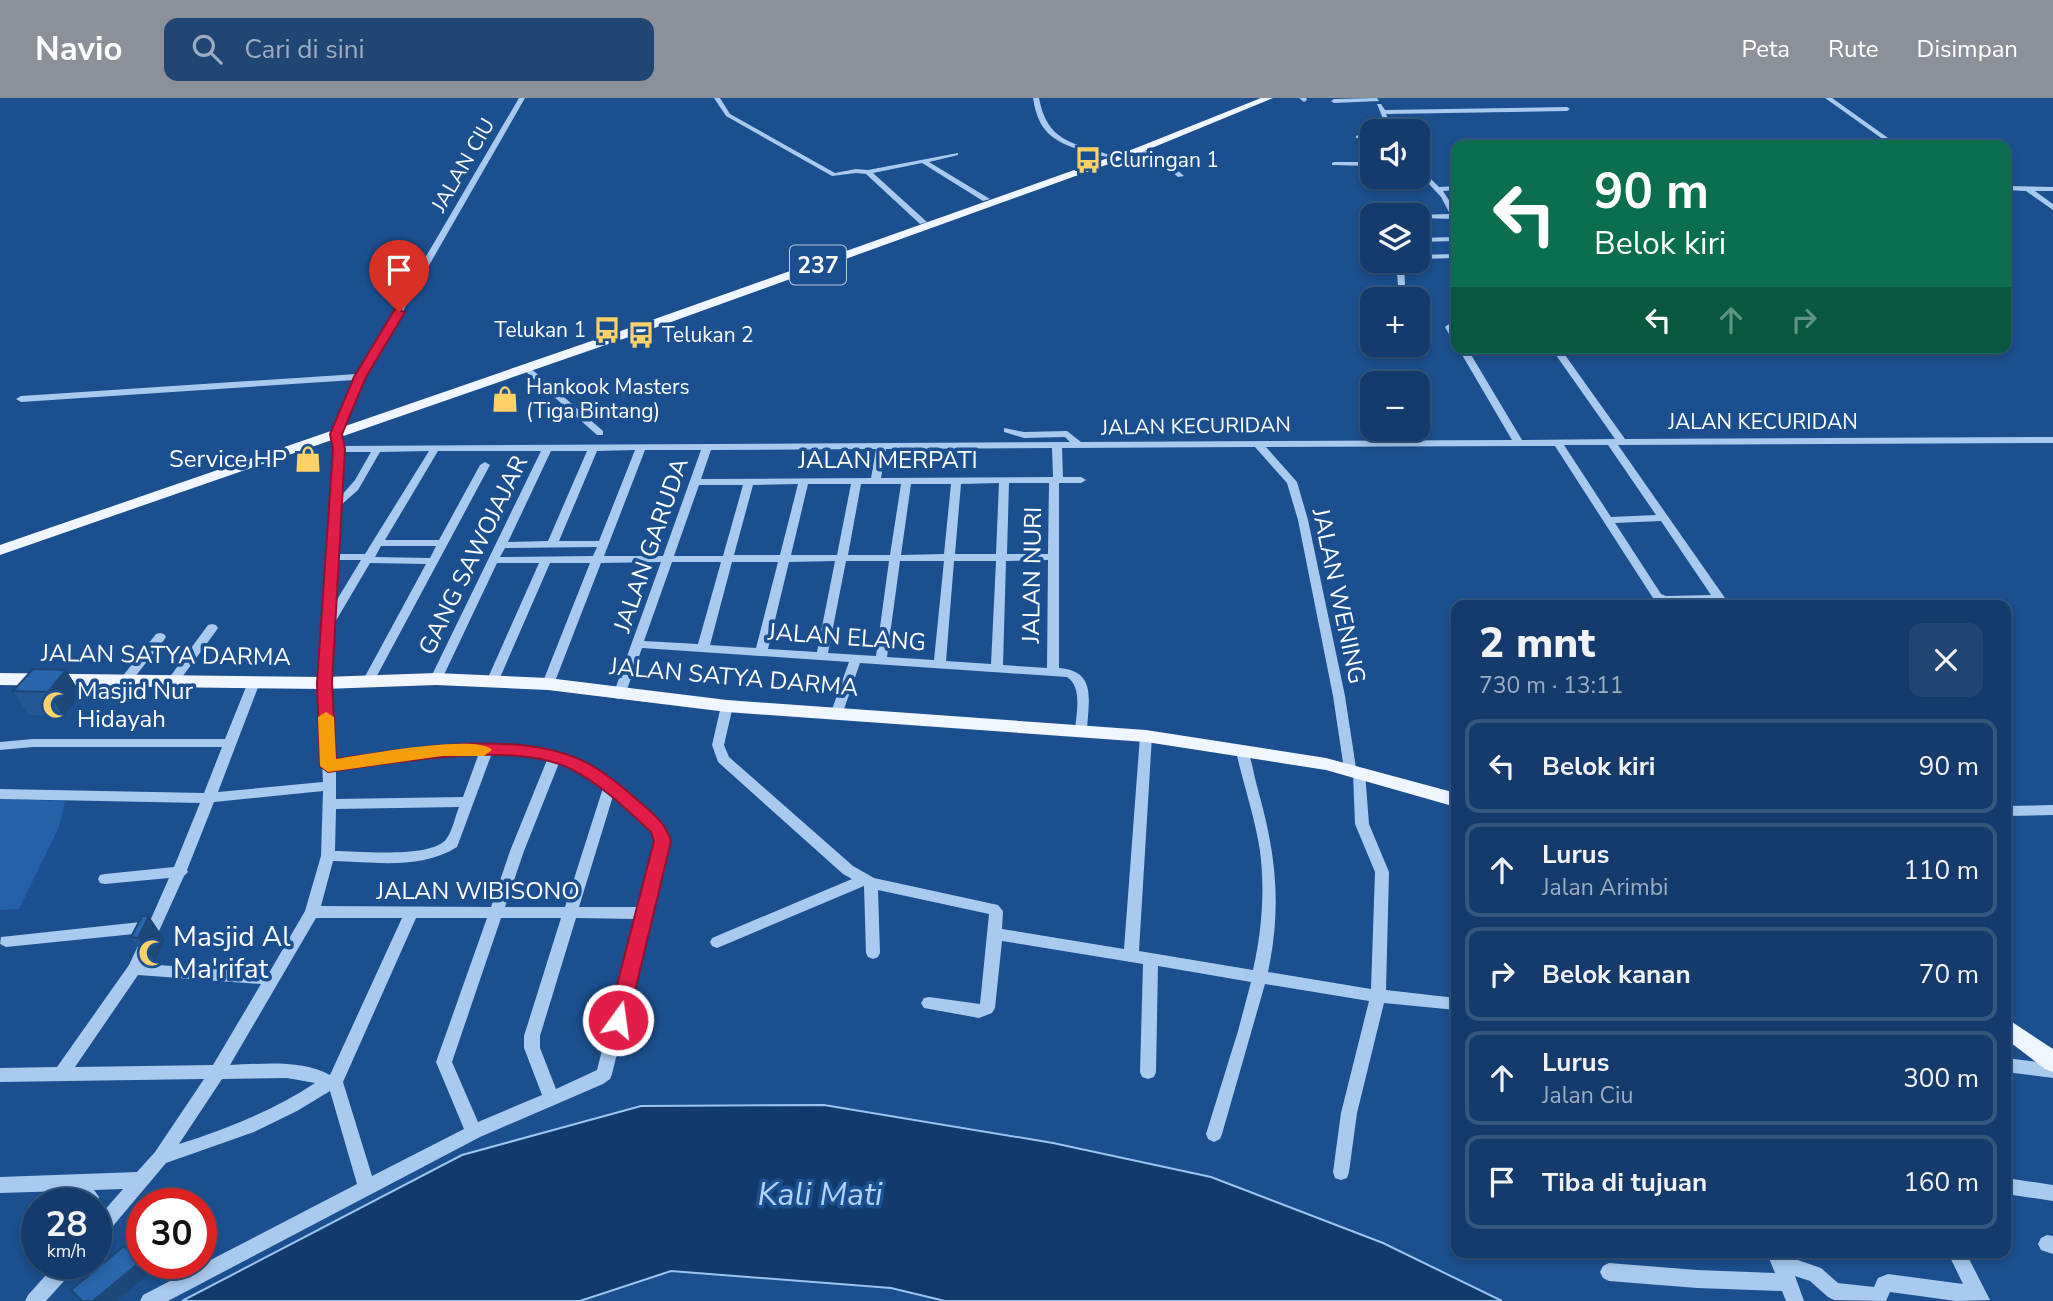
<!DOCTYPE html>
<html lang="id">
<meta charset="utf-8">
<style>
body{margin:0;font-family:"Nunito Sans",sans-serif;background:#214673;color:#f1f3f6;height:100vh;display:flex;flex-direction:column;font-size:26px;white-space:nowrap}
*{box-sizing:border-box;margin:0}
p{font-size:23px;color:#9dadc1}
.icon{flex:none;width:38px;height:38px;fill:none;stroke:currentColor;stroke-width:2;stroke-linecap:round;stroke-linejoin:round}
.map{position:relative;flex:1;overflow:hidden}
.details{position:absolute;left:1451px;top:502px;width:560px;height:658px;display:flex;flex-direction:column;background:#143b6b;border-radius:14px;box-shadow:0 4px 10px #0003,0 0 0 2px #33557e}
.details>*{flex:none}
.banner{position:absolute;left:1451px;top:42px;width:560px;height:214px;border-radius:14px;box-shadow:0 4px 10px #0003,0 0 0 2px #33557e;background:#0b6e4f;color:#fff;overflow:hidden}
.tools{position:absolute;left:1360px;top:21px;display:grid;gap:14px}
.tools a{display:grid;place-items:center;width:70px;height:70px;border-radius:14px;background:#143b6b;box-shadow:0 4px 10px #0003,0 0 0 2px #33557e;font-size:35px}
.speed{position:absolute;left:21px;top:1090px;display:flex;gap:14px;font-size:35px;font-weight:700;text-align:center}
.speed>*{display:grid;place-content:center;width:91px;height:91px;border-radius:50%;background:#143b6b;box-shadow:0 4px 10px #0003,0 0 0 2px #33557e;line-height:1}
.speed small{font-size:18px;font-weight:400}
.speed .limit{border:10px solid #d22;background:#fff;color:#111}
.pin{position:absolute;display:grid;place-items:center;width:60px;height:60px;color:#fff;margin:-72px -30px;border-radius:50% 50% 50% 0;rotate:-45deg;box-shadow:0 0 7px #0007}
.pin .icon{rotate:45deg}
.me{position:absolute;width:77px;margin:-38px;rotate:14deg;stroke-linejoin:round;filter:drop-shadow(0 0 5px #0008)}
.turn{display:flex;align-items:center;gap:24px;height:147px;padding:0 28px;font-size:32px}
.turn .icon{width:91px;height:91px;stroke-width:2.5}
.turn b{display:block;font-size:49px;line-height:60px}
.lanes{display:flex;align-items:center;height:66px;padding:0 28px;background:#0003;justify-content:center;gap:35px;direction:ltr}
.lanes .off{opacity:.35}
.round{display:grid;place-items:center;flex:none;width:74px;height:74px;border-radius:14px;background:#214673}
.overview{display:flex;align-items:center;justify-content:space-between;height:119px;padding:0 28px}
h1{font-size:42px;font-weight:800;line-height:52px}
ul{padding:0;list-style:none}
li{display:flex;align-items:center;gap:21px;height:94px;margin:0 14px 10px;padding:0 14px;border:4px solid #33557e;border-radius:14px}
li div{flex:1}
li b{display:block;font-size:26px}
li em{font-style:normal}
header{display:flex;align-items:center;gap:42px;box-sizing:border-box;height:98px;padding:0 35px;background:#8c9099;color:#fff}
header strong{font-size:33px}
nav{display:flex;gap:38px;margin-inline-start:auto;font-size:24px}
.search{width:490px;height:63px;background:#214673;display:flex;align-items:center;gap:18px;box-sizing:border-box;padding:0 24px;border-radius:14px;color:#9dadc1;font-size:26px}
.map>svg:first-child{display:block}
</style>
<header>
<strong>Navio</strong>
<div class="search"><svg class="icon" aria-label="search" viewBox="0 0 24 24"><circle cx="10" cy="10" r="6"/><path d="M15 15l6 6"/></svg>Cari di sini</div>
<nav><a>Peta</a><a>Rute</a><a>Disimpan</a></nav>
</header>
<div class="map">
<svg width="2053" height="1203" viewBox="0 0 2053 1203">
<rect width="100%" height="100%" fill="#1b4f8f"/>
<path fill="#2461a8" d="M0,701L65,703L59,729L19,811L0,812Z"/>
<path fill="#123a6d" stroke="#9cc4f0" stroke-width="2" d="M824,1007L1053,1045L1211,1079L1383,1145L1502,1203H945L891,1190L671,1173L580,1203H182L462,1057L641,1008Z"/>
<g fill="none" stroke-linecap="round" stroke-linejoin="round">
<path fill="#a9c9ee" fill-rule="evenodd" d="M519,0H525L365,279L341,336L343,348L1070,344L1065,339L1024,340L1004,334V330L1024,334L1067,333L1081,344L1512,342L1458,250H1467L1522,342L1615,341L1551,250H1560L1625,341L2053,339V345L1618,347L1725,500L1719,503L1664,505L1653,500L1555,348L1266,349L1297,384L1308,422L1345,598L1356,670L1364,671L1365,674L1369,726L1389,774L1386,892L1456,900V912L1384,905L1357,1015L1349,1074L1347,1080L1341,1082L1335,1080L1333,1074L1341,1015L1369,903L1265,886L1222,1036L1220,1041L1214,1044L1208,1041L1206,1036L1238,933L1251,884L1158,868L1156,974L1154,979L1148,981L1142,979L1140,974L1143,866L1002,843L995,910L992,915L979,920L924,910L921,905L924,900L929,899L980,906L989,816L878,792L880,855L878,859L873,861L868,859L866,855L864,788L722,848L717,850L712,848L710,844L712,840L852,781L843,776L718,664L712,647L721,608L727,604L733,608L724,647L729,659L853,768L874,780L998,807L1003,813L1002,831L1124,851L1140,638L1146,634L1150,635L1152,638L1139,853L1253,872C1262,833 1265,792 1260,753C1255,719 1243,686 1236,653L1237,650H1247C1252,663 1254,678 1258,692C1276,756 1282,808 1268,874L1371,891L1375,774L1355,726L1353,675L1345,674L1344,671L1333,598L1298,422L1287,385L1255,349L1062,350L1063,379H1081L1086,382L1081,385H1059V570C1098,573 1088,604 1087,633L1081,637L1075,633C1076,617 1083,589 1067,579L860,565L843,614L837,618L831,614L849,564L642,550L625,597L619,601L615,600L613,597L661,464L601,465L554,586L548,590L542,586L590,465H550L499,582L493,586L487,582L539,465H497L442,581L440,584H432L430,581L541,353H438L385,442H439L480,367L485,364L490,367L372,587L368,588L362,584L426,466L370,465L334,526L330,585L335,662C412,650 510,631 584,665C602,673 617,686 632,699C647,712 665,722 669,743L612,976L610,981L603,986L480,1039L168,1203H140L143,1197L357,1086L330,993L297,1013L254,1034L166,1065L102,1141L96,1143V1122L123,1091L94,1092L99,1099L96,1111V1106H81V1103L64,1093L0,1095V1079L137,1074L155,1054L204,981L0,984V970L57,969L129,867L144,835L6,849L0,846L1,839L150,823L169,780L105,786L100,785L98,781L100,777L105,776L174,769L200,705L0,701V691L204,695L222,649H33L0,652V644L33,641H225L248,584L254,580L260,584L218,694L323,684L318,585L334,351L331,336L354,282L21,304L16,301L21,298L357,276ZM1564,347H1608L1656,417L1611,419ZM1052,350L1053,379L881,380L886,351ZM876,351L871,380L701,381L711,352ZM635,352L599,443H559L597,353ZM645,352H701L663,458H604ZM429,353L365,456H338L341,407L358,392L380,354ZM551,353H587L548,443L508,444ZM344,354H371L355,382L341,398ZM999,385L996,456H955L961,386ZM1009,385H1049L1048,456H1007ZM798,386L780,457H734L753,387ZM808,386H851L837,457H791ZM861,386H901L890,457H848ZM911,386H951L944,456L901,457ZM699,387H743L723,458H674ZM1661,423L1711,497L1666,498L1661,496L1615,425ZM381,448H436L430,460L375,459ZM597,449L593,458L500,459L505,450ZM337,462H361L335,505ZM1048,462L1047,570L1003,567L1006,463ZM835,463L817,554L768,551L789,464ZM846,463H889L876,558L828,555ZM900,463H944L934,562L887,559ZM954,463H996L991,566L946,563ZM672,464H721L698,546L644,543ZM732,464H778L756,550L710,547ZM479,655L463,699L336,701V671L420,659ZM492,655L520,657L547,662L510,753L491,809L321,808L333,763C374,764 421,772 457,749ZM559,665L579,674L603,690L565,809H505L524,753ZM323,693L321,758L305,813L269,875L144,866L184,778L188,774L187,772L214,704ZM613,698C628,710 651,723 655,743L638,809H579ZM459,709C455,719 453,731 447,740C434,761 358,753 335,753L336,711ZM316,820H402L330,977C301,961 262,966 230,967ZM416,820H487L436,964L464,1031L372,1078L343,984ZM501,820H561L524,938V950L542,997L478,1024L452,964ZM576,820L635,821L597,972L556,991L540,950V938ZM138,877L261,886L213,967L75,969ZM287,980L315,985C274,1012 227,1031 179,1046L222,981Z
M714,0H720L730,16L835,75L856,71L868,72L958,55V57L929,64L990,101L983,103L922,65L873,75L927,124L920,126L866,76L856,75L832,78L726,18Z
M1033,0H1039C1047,44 1073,45 1110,57V59C1101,59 1092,55 1083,53C1052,43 1038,33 1033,0Z
M1299,0H1306L1307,2L1304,4Z
M1377,0L1379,3L1334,5L1331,3L1334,1Z
M1825,0H1832L1898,47H1891Z
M1377,6H1381L1385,12L1567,9L1570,11L1567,13L1386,16L1394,33H1388Z
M1358,37H1372V41L1356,40V38Z
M1137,51C1154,52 1171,66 1184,78L1178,79L1161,65L1137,53Z
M1334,64H1372V68L1332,67V65Z
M1418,68L1439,89L1456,88V92L1443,93L1456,113V121L1418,120V117H1415L1450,116L1441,99L1418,74Z
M2006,88L2053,89V93H2035L2053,106V112L2026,93L2006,92Z
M1372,105H1378L1382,114L1389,117H1376L1371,107Z
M1456,139V143L1418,144V140Z
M1456,156V160L1418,161V157Z
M1364,157H1372V161H1364Z
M1396,163H1404L1405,189L1398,187Z
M1449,226L1452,227L1456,234V244L1453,243L1445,229Z
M528,268L603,333V337H597L525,273V269Z
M212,526L216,527L218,530L216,533L177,586H169L167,583L169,580L208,527Z
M160,535L164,536L166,539L164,542L130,585H122L120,582L122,579L156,536Z
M2053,707V717L2006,718V708Z
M2006,960L2053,966V980L2006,974Z
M2006,1080L2053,1087V1103L2006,1096Z
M2047,1137L2053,1138V1156L2041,1152L2038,1146L2041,1140Z
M1767,1155H1785L1786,1158L1821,1170L1838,1185L1874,1189L1878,1180L1888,1176L1963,1186L1948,1155H1966L1990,1202L1956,1203L1890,1194L1886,1203L1834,1202L1828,1199L1810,1183L1795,1178L1804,1203H1786L1782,1193L1697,1190L1609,1183L1603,1180L1600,1174L1603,1168L1609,1165L1697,1172L1775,1175Z
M56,1166H77L74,1172L46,1203H25L28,1197Z"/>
<path fill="#f0f6ff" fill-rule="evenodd" d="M1261,0H1273L1142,54L646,233L0,457V447L638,227L1136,50Z
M0,575L324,579L436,575L548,580L727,602L1146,632L1326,660L1456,695V709L1326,672L1146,644L727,614L548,592L436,587L324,591L0,587Z
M2006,920L2053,951V974L2045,971L2006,941Z"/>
</g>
<path fill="#245895" d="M66,572L81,596L63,618L29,617L13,593Z
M131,839L165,842L155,864H148Z"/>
<path fill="#1d4779" d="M66,572L81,596L63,618L48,594Z
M149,818L165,842L155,864L138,840Z
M140,1164L150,1175L117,1203H93Z"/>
<path fill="#2a66ad" stroke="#1d4779" stroke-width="2" d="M33,571L66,572L48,594L13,593Z
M142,818H149L138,840L131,839Z
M124,1148L140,1164L93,1203H82L71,1192Z"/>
<path fill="#e11d48" stroke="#92132f" stroke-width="2" d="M395,211L405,214L366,279L342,336L345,351L332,585L336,661C408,651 513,631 581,662C601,671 618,685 634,699C650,713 665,723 671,743L628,922L625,928L618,931L611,928L608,922L654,743L651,734C626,711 602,687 571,671C514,642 391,665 328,674L320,668L317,585L333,351L330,336L354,279Z"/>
<path fill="#f59e0b" d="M326,614L334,619L336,661C361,657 479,635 492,652L484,658H442L328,674L320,668L318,619Z"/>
<defs>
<symbol id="bus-bare" viewBox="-9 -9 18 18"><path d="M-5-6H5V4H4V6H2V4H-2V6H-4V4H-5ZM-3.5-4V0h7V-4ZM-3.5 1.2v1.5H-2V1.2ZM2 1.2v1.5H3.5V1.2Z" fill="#ffd166" stroke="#1b4f8f" stroke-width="2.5" paint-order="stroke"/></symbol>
<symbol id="shop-bare" viewBox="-9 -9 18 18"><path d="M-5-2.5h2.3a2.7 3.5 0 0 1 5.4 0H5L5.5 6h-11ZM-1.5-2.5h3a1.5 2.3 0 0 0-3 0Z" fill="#ffd166" stroke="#1b4f8f" stroke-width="2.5" paint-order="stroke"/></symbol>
<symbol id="mosque-bare" viewBox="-9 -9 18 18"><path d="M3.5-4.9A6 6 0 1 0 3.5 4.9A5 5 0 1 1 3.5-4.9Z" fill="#ffd166" stroke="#1b4f8f" stroke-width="2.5" paint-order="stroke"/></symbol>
</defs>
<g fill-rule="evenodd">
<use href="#bus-bare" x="1069" y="43" width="38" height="38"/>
<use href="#bus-bare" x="588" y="213" width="38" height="38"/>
<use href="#bus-bare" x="622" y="218" width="38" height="38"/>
<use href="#shop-bare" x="486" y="282" width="38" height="38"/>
<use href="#shop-bare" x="289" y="342" width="38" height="38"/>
<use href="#mosque-bare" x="37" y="588" width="38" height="38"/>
<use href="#mosque-bare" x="133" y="836" width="38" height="38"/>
</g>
<g text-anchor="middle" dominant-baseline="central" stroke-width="7" stroke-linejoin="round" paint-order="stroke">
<g font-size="21" fill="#fff" stroke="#1b4f8f" text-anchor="start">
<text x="1109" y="62">Cluringan 1</text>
<text x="586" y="232" text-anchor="end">Telukan 1</text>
<text x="662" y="237">Telukan 2</text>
<text x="526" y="289">Hankook Masters<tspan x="526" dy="24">(Tiga Bintang)</tspan></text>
</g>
<g font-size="21" fill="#fff" stroke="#1b4f8f">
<text transform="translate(463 67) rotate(-60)">JALAN CIU</text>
<text x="1763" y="324">JALAN KECURIDAN</text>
<text transform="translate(1196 328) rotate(-1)">JALAN KECURIDAN</text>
</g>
<rect fill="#1b4f8f" stroke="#bbcadd" stroke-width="2" x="790" y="147.5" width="56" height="39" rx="5"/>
<g font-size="23" font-weight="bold" fill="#fff">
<text x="818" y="167">237</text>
</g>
<g font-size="24" fill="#fff" stroke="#1b4f8f" text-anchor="end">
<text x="287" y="361">Service HP</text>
<text x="77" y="593" text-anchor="start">Masjid Nur<tspan x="77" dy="28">Hidayah</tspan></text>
</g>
<g font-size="24" fill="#fff" stroke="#1b4f8f">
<text x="888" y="362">JALAN MERPATI</text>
<text transform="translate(651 447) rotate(-71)">JALAN GARUDA</text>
<text transform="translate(473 457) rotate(-64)">GANG SAWOJAJAR</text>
<text transform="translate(1032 477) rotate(-89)">JALAN NURI</text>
<text transform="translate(1339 498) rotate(78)">JALAN WENING</text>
<text transform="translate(847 539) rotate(4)">JALAN ELANG</text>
<text transform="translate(166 557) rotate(1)">JALAN SATYA DARMA</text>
<text transform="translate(734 579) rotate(5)">JALAN SATYA DARMA</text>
<text x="478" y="793">JALAN WIBISONO</text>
</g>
<g font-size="28" fill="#fff" stroke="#1b4f8f" text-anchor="start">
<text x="173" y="839">Masjid Al<tspan x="173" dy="32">Ma'rifat</tspan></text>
</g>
<g font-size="32" font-style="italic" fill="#b5d3f5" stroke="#1b4f8f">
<text x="820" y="1096">Kali Mati</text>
</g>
</g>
</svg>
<div class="tools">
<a><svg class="icon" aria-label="sound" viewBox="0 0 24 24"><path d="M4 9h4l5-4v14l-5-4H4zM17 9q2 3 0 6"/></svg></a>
<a><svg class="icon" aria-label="layers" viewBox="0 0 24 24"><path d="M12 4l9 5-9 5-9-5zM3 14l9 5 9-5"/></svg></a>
<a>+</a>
<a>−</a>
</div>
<div class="speed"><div>28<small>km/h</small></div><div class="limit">30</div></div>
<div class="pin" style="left:399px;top:214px;background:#d93025"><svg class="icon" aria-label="arrive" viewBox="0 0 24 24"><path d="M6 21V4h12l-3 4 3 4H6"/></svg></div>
<svg class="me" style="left:618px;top:922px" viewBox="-20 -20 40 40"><circle r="17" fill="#e11d48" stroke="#fff" stroke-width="3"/><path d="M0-11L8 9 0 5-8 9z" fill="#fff"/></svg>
<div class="banner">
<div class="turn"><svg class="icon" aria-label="left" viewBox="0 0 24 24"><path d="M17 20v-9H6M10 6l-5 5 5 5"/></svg><div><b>90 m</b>Belok kiri</div></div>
<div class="lanes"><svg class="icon" aria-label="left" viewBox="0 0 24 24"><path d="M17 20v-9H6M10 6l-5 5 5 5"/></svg><svg class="icon off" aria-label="ahead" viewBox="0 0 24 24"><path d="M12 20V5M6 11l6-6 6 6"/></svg><svg class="icon off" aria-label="right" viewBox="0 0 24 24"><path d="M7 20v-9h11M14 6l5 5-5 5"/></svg></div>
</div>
<section class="details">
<div class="overview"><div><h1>2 mnt</h1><p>730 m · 13:11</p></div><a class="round"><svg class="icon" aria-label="close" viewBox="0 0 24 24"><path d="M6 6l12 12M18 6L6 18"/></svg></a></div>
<ul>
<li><svg class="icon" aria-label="left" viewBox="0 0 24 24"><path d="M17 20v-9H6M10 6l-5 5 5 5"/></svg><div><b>Belok kiri</b></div><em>90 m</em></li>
<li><svg class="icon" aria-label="ahead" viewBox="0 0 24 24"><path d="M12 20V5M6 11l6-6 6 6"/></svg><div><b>Lurus</b><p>Jalan Arimbi</p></div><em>110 m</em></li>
<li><svg class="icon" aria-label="right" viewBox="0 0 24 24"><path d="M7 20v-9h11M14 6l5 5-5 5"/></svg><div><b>Belok kanan</b></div><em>70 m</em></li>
<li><svg class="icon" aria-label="ahead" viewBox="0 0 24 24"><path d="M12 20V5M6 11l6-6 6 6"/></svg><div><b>Lurus</b><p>Jalan Ciu</p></div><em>300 m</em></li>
<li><svg class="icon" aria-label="arrive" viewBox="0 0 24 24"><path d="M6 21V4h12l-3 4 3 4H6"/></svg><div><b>Tiba di tujuan</b></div><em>160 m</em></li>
</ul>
</section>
</div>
